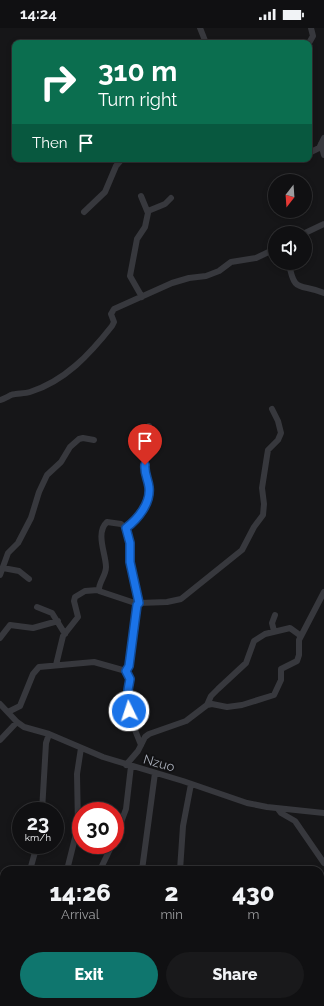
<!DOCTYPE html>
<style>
body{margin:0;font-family:Raleway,sans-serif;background:#19191b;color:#f1f3f6;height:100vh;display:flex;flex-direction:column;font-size:15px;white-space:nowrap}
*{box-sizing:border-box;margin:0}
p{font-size:13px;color:#9c9d9f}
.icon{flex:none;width:22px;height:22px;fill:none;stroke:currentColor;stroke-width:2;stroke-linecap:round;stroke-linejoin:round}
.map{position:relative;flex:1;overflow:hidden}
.side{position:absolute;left:0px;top:838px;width:324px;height:140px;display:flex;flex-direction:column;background:#101012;border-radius:12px 12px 0 0;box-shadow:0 2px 6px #0003,0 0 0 1px #303032}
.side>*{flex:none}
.hud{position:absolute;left:12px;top:12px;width:300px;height:122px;border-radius:8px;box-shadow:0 2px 6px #0003,0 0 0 1px #303032;background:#0b6e4f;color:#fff;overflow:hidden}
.needle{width:26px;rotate:197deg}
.fabs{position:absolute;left:268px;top:146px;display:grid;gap:8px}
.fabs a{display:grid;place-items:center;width:44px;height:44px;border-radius:50%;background:#101012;box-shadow:0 2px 6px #0003,0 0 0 1px #303032;font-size:20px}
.speed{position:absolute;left:12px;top:774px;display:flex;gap:8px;font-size:20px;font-weight:700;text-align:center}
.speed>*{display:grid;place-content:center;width:52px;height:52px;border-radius:50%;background:#101012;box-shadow:0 2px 6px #0003,0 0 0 1px #303032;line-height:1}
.speed small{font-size:10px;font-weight:400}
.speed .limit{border:6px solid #d22;background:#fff;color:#111}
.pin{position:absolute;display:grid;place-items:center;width:34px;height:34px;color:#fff;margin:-41px -17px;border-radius:50% 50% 50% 0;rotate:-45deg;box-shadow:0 0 4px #0007}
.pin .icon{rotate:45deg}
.me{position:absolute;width:44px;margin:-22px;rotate:356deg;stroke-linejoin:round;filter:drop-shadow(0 0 3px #0008)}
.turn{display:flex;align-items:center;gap:14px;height:84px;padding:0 20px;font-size:18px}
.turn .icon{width:52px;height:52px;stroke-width:2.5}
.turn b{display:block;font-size:28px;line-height:34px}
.then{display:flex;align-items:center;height:38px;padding:0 20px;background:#0003;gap:8px;font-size:15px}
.eta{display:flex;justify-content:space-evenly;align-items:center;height:68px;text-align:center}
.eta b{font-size:24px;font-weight:800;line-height:28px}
.cta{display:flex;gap:8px;margin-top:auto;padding:8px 20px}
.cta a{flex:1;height:46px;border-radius:24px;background:#0f766e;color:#fff;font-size:16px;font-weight:800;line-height:46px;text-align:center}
.cta a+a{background:#19191b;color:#f1f3f6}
.status{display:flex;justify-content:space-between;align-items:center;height:28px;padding:0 20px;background:#101012;direction:ltr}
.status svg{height:11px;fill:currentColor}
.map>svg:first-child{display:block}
</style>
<div class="status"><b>14:24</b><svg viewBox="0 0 49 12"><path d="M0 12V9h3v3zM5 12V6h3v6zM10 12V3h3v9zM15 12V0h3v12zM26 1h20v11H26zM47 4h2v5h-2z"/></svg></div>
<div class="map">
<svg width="324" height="978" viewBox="0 0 324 978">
<rect width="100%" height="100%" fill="#161618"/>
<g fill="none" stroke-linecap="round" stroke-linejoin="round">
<path stroke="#37383d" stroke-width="6" d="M200,0L206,15
M309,15L313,8L311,0
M321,116L324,127
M309,125L319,120L324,110
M284,131H287
M141,168L148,185L145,199L137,211L130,248L142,269
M148,183L165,176L171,170
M84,184L105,164L116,138L122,131
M305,205L324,196
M289,235C294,266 300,255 324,265
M0,372C4,371 7,369 11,367C17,365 24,366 30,364C65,353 90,326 112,298L114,294L111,286L114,281L172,255L189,250L206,248L219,243L231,234L256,230L275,221
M126,500L137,491L148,470L149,460L145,440L147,426V407L149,398
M3,540L19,543L29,551
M0,547L8,525L18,515L31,490L39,464L47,447L61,434L70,419L79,411L83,410L94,412
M138,576L99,563C98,555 106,548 106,539C106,526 95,505 107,494L121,496L126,500L130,515V534L139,575
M37,579L52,585L65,606
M274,603L272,595L275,587
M0,610L10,597L33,600L58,593
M56,637L63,608L78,589L74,573L75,569L85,563L98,562
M126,643L130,651L128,662L131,692L141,717
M0,676L17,694L24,699L49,706L103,729L183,753L247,775L267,779L324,785
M207,677L211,668L218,661L246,635L254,613L265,606L290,600L301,608
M8,684L20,678L33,646L39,639L94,634L126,643L129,638L137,577L139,575L167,574L181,571L242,522L254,499L263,487L264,476L262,460L267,428L268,422L278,412L281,405L278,393L272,381
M0,712L17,694
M126,737L138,723L145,709L149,706L186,693L207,677L212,676L227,679L242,677L274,667L281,652V641L297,633L299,627V612L324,564
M278,781L281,785L295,793L324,835
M42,783L46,715L49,706
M115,810L126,781L131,738
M30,842L37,817
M67,842L78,798L77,746L81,720
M100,842L112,817
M142,842L155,745
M180,842L183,798L191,756
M0,895L4,894
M320,900L324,899
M0,929L4,928
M0,973L4,972
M26,974L27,978
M246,974L251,978"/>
</g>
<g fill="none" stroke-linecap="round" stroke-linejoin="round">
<defs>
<path id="route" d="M129,683L128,662L130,651L126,643L129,638L137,577L139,575L130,534V515L126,500C138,491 151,475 149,459C148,451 144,445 145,437"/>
</defs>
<use href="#route" stroke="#114b97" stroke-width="10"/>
<use href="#route" stroke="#1a73e8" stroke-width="7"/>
</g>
<g text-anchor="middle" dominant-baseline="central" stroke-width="4" stroke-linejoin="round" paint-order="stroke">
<g font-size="13" fill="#a8adb8" stroke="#111113">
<text transform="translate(159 735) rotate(16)">Nzuo</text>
</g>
</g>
</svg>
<div class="fabs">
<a><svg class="needle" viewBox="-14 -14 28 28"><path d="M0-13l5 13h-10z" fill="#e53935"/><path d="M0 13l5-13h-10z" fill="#9c9d9f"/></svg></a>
<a><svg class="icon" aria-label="sound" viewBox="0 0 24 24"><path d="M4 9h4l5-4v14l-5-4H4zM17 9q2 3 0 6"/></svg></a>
</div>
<div class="speed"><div>23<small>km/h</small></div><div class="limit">30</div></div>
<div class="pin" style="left:145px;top:437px;background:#d93025"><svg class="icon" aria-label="arrive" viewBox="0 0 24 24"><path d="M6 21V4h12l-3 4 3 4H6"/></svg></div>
<svg class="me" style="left:129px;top:683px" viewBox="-20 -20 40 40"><circle r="17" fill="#1a73e8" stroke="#fff" stroke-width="3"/><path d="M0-11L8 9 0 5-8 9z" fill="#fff"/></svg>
<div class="hud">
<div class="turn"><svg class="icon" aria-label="right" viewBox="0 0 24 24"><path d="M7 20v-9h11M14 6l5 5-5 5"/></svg><div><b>310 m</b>Turn right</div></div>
<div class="then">Then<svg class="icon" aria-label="arrive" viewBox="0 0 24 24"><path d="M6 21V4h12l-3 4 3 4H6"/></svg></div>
</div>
<section class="side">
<div class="eta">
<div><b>14:26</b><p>Arrival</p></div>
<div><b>2</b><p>min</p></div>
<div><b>430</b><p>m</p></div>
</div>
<div class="cta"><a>Exit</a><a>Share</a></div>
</section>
</div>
